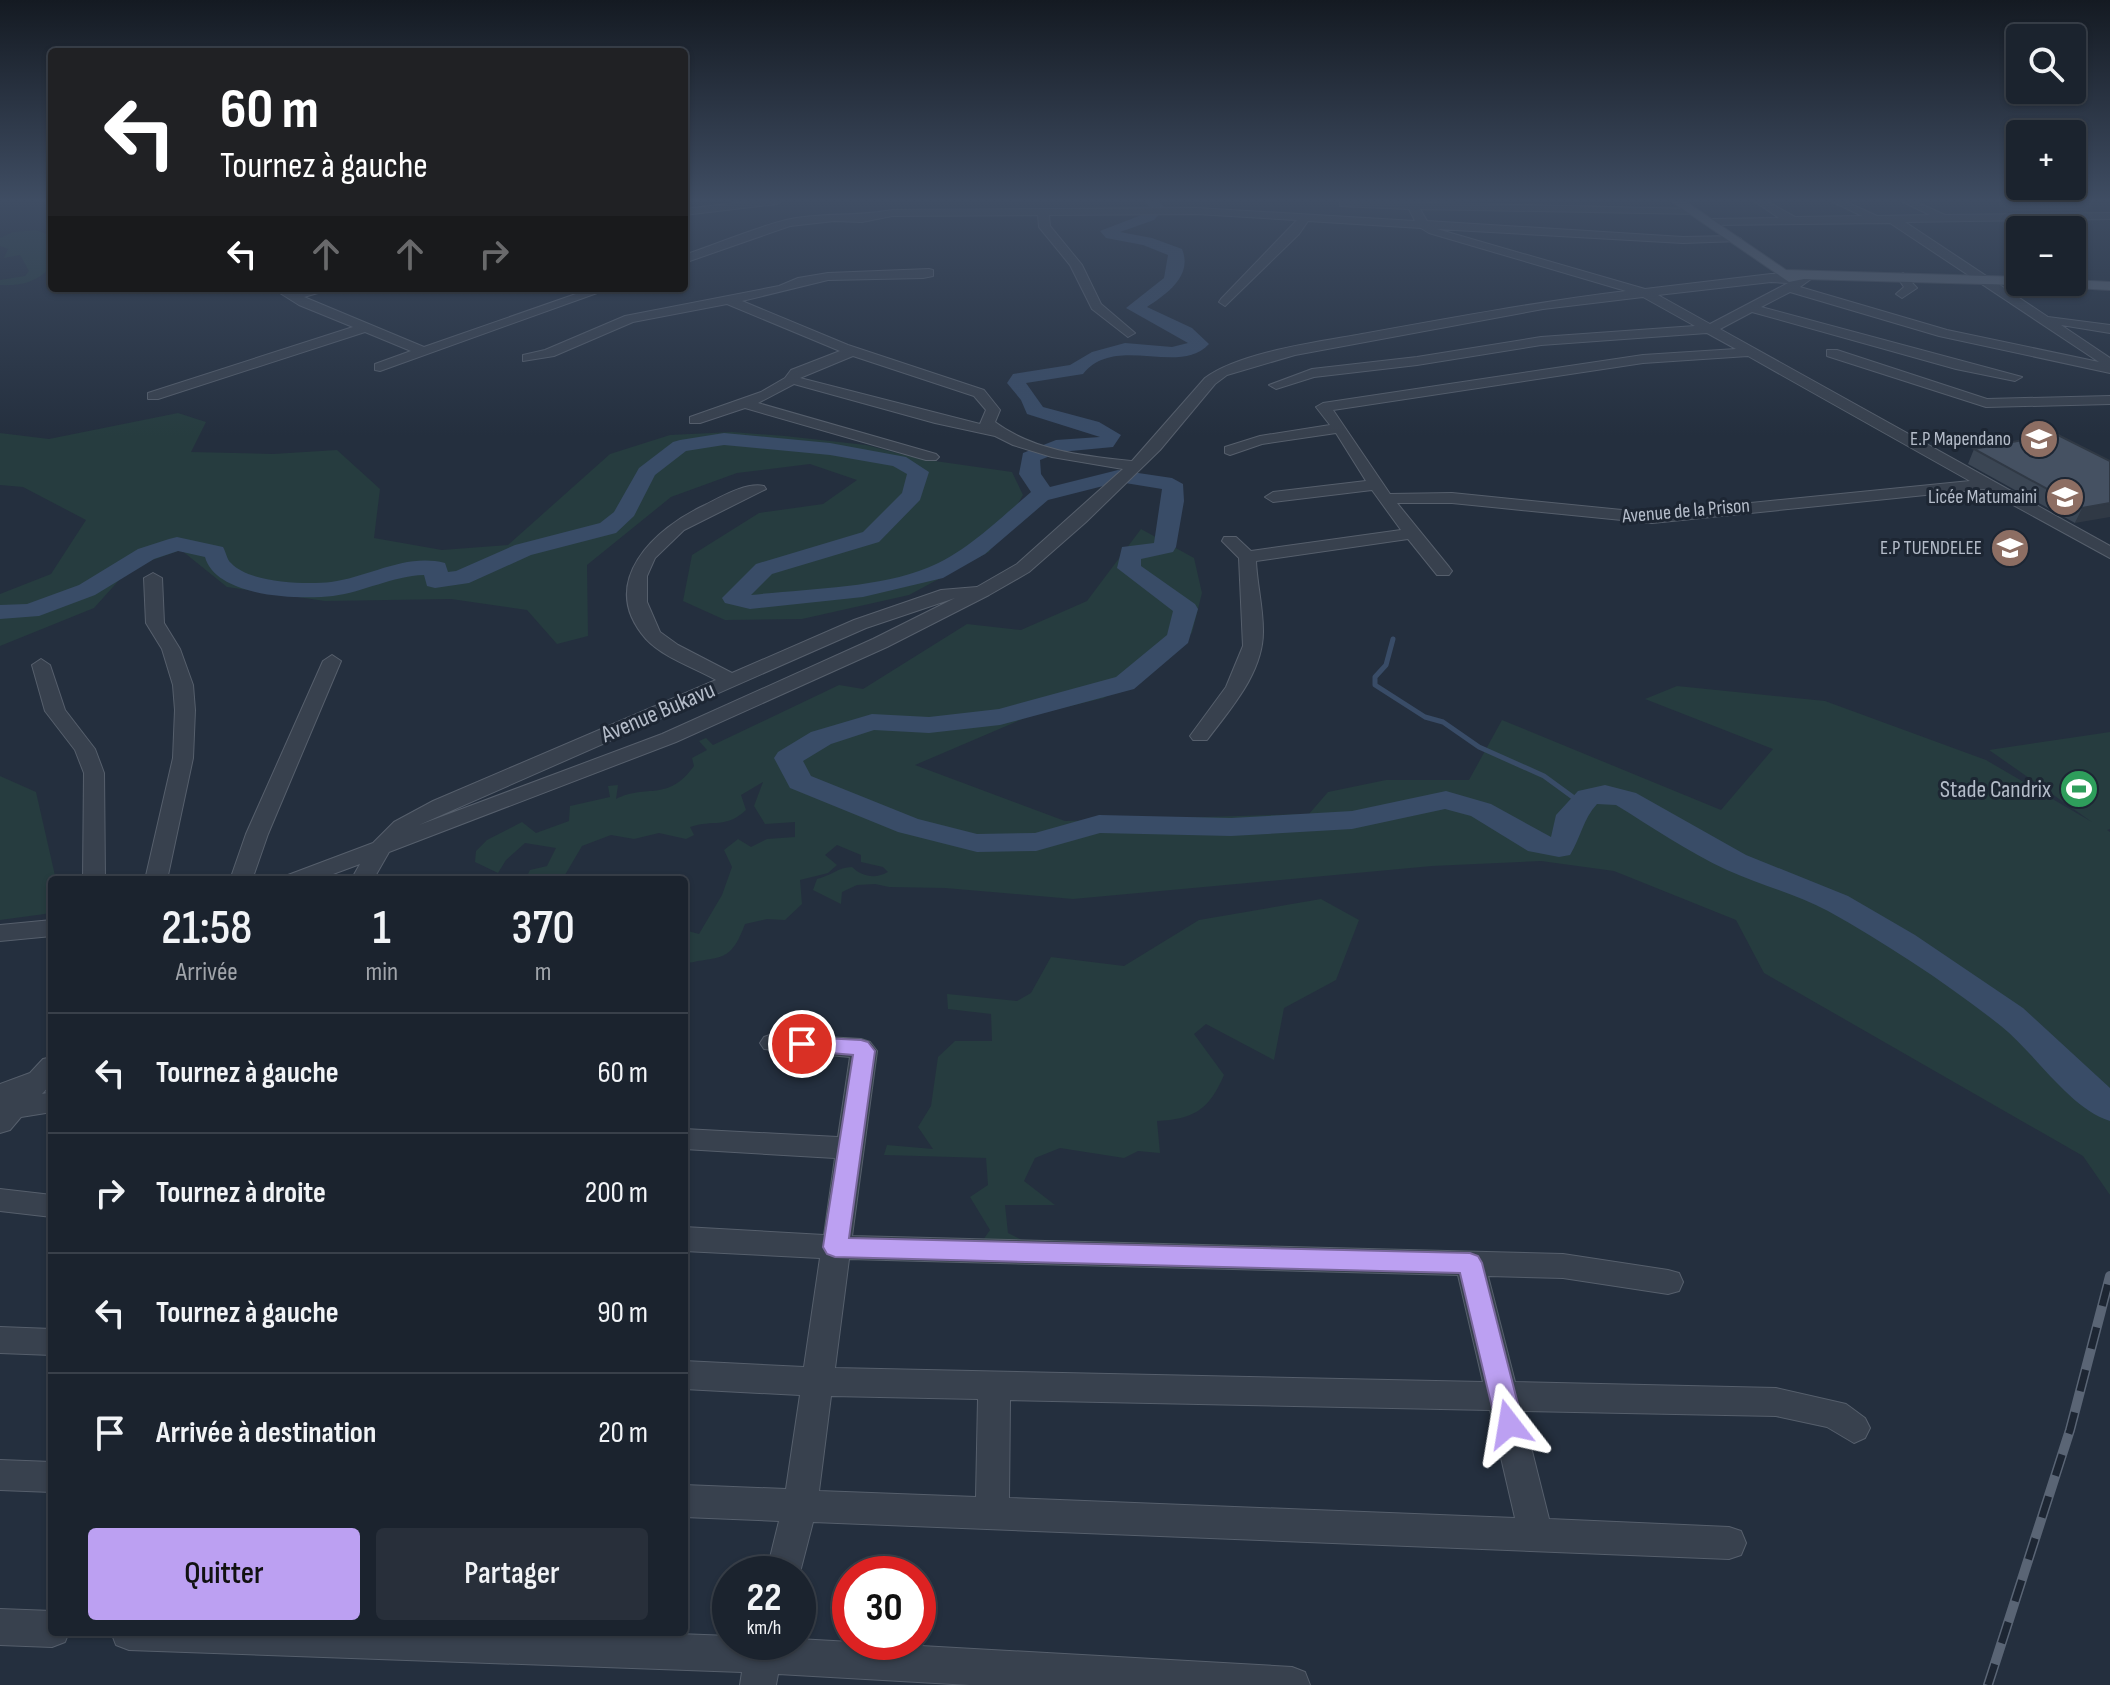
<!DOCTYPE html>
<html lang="fr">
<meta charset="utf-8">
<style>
body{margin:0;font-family:"Sofia Sans Condensed",sans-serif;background:#282f3a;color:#f1f3f6;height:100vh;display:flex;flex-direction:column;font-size:30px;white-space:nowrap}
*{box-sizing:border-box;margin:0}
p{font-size:26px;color:#a0a4aa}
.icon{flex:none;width:44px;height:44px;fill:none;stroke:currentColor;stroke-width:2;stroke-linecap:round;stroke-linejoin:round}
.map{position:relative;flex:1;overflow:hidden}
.panel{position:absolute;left:48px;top:876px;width:640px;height:760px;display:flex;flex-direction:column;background:#1b232e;border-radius:8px;box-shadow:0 2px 6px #0004,0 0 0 2px #39404a}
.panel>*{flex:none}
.banner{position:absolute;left:48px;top:48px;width:640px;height:244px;border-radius:8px;box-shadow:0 2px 6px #0004,0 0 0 2px #39404a;background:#202124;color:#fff;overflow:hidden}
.fabs{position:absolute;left:2006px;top:24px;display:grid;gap:16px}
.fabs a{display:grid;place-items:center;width:80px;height:80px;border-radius:8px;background:#1b232e;box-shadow:0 2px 6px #0004,0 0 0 2px #39404a;font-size:40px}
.speed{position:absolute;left:712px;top:1556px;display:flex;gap:16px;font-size:40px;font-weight:700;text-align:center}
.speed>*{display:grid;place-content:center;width:104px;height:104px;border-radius:50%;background:#1b232e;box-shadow:0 2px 6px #0004,0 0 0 2px #39404a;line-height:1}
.speed small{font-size:20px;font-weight:400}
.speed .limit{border:12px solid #d22;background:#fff;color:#111}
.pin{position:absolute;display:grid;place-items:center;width:68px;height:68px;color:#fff;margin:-34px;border:4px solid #fff;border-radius:50%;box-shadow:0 2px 8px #0007}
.me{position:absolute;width:88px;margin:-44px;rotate:346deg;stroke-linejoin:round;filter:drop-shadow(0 0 6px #0008)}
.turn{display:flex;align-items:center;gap:28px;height:168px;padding:0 40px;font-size:36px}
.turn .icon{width:104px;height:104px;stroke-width:2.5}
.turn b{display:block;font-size:56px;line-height:68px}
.lanes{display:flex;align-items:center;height:76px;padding:0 40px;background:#0003;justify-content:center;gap:40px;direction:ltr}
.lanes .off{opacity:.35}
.eta{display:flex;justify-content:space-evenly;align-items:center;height:136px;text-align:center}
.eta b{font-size:48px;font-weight:600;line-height:56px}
.primary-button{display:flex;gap:16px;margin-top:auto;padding:16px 40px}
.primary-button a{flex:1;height:92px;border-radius:8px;background:#bca0f2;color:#111;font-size:32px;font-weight:600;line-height:92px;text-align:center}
.primary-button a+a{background:#282f3a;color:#f1f3f6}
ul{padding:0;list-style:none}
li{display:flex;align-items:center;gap:24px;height:120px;padding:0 40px;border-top:2px solid #39404a}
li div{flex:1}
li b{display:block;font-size:30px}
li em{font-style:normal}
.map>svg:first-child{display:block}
</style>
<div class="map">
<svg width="2110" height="1685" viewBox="0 0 2110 1685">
<rect width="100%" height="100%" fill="#242f3e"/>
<path fill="#263c3f" d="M36,230L52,236V266C37,282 22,286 0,285V280L25,276L29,271L20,255L4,258L8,249L0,246V238L13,232Z
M178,413L206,422L191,452L273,454L337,450L380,489L374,538L442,550L508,545L610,454L670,435L732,432L785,436L866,445L921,459L1012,472L1023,495L989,552L909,595L802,619L725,620L683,601L692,555L759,513L823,504L857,480L810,464L737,473L671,497L587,565L588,636L557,644L527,610L451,599L325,601L227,587L181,550L130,568L94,608L0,646V594L51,574L86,520L23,487L0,485V433L49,439Z
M1141,529L1194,558L1202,593L1192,633L1104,698L1032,715L915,765L1065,821L1309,814L1328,792L1386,780H1469L1502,720L1721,810L1773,749L1645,699L1677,686L1825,701L1986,760L2092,822L1989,750L2110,732V829L2107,830L2110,832V1195L2083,1156L1764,973L1736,920L1614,871L1541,861L1432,866L1073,899L945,888L889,887L875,884L857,885L842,892L841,904L813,890L817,879C831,876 838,867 852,867C862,877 876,879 888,872L883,867L861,862V855L837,845L825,855L837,865L828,873L800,880L802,904L785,920L767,919L745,924C730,964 722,955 684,964V915H689L688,931L699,934L722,895L732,867L724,850L738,839L751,847L767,839L795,837V822L765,824L754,806L763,782L741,795L746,810C726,829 714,819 690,827L694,835L686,839L659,833L634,839L611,835L582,846L562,880H525L530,870L547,866L556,848L525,843L506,860L498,873L475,862L476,851L487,840L522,822L536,833L569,821L570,806L610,797L608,786L618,785L616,799C648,783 667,803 694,766L692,758L707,750L699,741L706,738L713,745L839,685L863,689L967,624L1021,630L1087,601Z
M0,776L36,792L56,880H52V913L0,920Z
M1321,899L1359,920L1336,980L1284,1008L1274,1060L1206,1024L1194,1034L1224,1075C1209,1110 1194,1119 1157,1121L1160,1153L1138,1151L1124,1158L1060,1148L1035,1158L1024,1181L1055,1205H1005L1008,1233L1030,1244L981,1243L990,1230L970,1197L988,1185L986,1158L884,1155L887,1145L933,1149L918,1127L931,1106L938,1057L955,1041H992L991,1014L948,1009L947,994L1017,1001L1031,993L1051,957L1124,966L1199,920Z"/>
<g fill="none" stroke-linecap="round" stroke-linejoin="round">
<path stroke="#394c67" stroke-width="5" d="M1393,639L1386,665L1375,677V685L1425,717L1443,722L1479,747L1544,776L1581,803"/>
<path fill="#394c67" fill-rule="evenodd" d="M1145,201H1159L1165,208L1154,220L1120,232L1152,238L1182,249C1193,276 1167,294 1147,307L1192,328L1209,344C1178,377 1116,333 1083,374L1026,383L1043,407L1099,422L1121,435L1113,447L1060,452L1040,460L1041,474L1050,487L1118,470L1172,478L1183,484L1184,501L1176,547L1173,552L1141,559V566L1195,604L1198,609L1188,643L1134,689L1000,725L929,733L874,730L831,744L803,761L811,776L918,819L977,834L1035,833L1099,815L1231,818L1352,811L1446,791L1491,804L1551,837L1556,815L1578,791L1605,785L1636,793L1746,855L1848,896L1915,935L2023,1008L2110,1088V1121C2069,1108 2035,1053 2001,1026C1948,984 1887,944 1828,911C1796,894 1760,885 1727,870C1688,852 1652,827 1616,805L1597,804C1583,819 1581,837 1570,855L1559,857L1528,851L1471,816L1445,809L1352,829L1231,836L1100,833L1036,851L977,852L898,832L790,788L774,758L778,752L811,732L872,714L929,717L999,709L1116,677L1167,635L1173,611L1117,568L1122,547L1154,543L1162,489L1119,482L1048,500L985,554L943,578L863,597L750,609L725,603L722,598L756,564L863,532L902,493L907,474L893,466L830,455L724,445L686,451L655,475L634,516L616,533L531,555L469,583L435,588L427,586L424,575C392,576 364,592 333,596C298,600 216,597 205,557L178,551L154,559L95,595L39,616L0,619V605L27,604L79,585L138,549L169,539L177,537L223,547C226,552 227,560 231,563C249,583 306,585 331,582C370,577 405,553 445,563L448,572L456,571L515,545L600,523L614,512L639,468L673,442L680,440L724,433L830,443L906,457L929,472L920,500L879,542L772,574L751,595C805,589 878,588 927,568C967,552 999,519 1031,492L1019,474L1023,453L1056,440L1100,437L1027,414L1021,400L1007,383L1013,374L1070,365L1092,352L1125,343L1172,347L1188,343L1126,308L1164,278L1168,255L1143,245L1106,238L1100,231L1144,214L1150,208Z"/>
<defs>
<path id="minor" d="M754,201H782L777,204L684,215V209Z
M1344,201L1695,209L1700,212L1699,214L1420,209L1427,221L1683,237L1735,236L1741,239L1739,241L1683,243L1437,229L1645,289L1771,274H1789L1797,278L1805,275L1811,279L1800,287L1947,330L2099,362L1890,223L1711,225L1705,222L1711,219L1779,218L1754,201H1766L1795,217L1862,216L1831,201H1844L1877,216L1930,215L1901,201H1914L1945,215L2110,213V219L1905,222L2048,317L2110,325V333L2061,325L2110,358V373L1939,336L1790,292L1761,307L2022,377L2015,381L1956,369L1752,312L1720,329L2110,546V558L1984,489L1652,523L1452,503H1397L1449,567L1452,571L1449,575H1437L1408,539L1256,561C1257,584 1263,607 1263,630C1264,672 1231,708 1207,740H1193L1190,736L1226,687L1243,646L1239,558L1222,541L1224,537H1236L1251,551L1401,530L1372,490L1273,502L1265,497L1273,492L1366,481L1336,433L1262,444L1230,455L1225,453V447L1260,436L1330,425L1316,407L1323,403L1643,355L1736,349L1707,333L1541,345L1417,365L1314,377L1276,389L1269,385L1312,369L1417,357L1541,337L1695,326L1643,297L1543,309L1295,355L1227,375L1215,384L1160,450L1086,522L1029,572L989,595L887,647L676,742L389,852L373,880H351L360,864L317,880H285L288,875L373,843L394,822L433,801L716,680C693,667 664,658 646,639C596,582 655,528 705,505C721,497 746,482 764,486L766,489L684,530L655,558L647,576V602L660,632L678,645L732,673L854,620L941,590L977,587L1017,564L1123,469L1052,457L1013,445L995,436L935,423L794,384L758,403L936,454L939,457L936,460H926L745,408L700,423H690V417L761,392L785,378L791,370L840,351L727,304L633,322L554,356L523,361V355L545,350L625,316L779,286L798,278L828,273L929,269L933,270V276L923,278L828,280L742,301L848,345L984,390L1000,410L995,422C1034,451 1084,456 1132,461L1205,378C1240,352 1318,342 1362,334C1450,318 1537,302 1626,291L1429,233L1421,228L1308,221L1299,234L1225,306L1219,302L1221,299L1297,220L1197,214L1049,215L1050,226L1082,265L1101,304L1135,333L1128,337L1092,309L1070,265L1039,227L1038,215L892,216L862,222L834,221L790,226L684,263V255C717,244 751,229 786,220C821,212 857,217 892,210L1197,208L1415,221L1409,209L1340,206V202ZM1771,282L1788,283L1710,324L1658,295ZM853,356L974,396L986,410L980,424L800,378ZM1748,356L1970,481L1652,513L1452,493L1390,494L1333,410L1643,363ZM955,598L873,639L662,734L419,825L866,628Z
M1903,273L1917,288L1902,298L1896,294L1904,287L1897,277Z
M67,288H85L79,292Z
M272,288H287L294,292L335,288L304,297L424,347L593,288H611L380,371L375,370V364L411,351L365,332L158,399H148V393L353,327L299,305Z
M1827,350H1837L1987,399L2110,396V404L1986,407L1827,356Z
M153,573L162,578L164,623L180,649L193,685L195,710L193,758L167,880H145L173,758L175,710L173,685L162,649L146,623L144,578Z
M332,655L341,661L268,834L252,880H230L246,834L323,661Z
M41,659L50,665L65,710L95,749L104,773L105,880H83L84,773L75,750L45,711L32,665Z
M52,920V936L0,941V925Z
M773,1034L861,1039L870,1042L877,1051L852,1236L1563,1254L1668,1270L1679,1273L1683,1282L1679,1291L1668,1294L1563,1278L1488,1276L1515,1382L1776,1388L1846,1404L1865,1418L1870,1428L1865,1438L1854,1443L1827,1427L1776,1416L1522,1411L1549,1519L1729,1527L1741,1531L1746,1543L1741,1555L1729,1559L813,1522L798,1580V1574H766L779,1521L684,1517V1485L786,1489L800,1395L684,1389V1361L804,1367L820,1258L684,1251V1227L824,1235L835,1158L684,1149V1129L838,1137L850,1057L764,1049L760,1043L764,1037ZM849,1259L1458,1275L1483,1382L835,1368ZM831,1396L978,1399L976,1497L819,1491ZM1010,1400L1490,1410L1515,1518L1009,1498Z
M52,1057V1083L42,1094L52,1092V1112L21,1117L10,1130L0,1133V1084L30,1073L43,1059Z
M0,1189L52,1195V1217L0,1211Z
M0,1327L52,1329V1355L0,1353Z
M0,1460L52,1462V1492L0,1490Z
M0,1609L52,1611V1632H69L65,1642L52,1647L0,1645Z
M111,1632H627L730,1636V1642H798V1639L1292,1667L1305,1672L1310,1685H970L778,1674L776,1685H740L742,1672L129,1650L116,1645Z"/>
<path id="major" d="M1671,201H1685L1786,270L2020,277V282H2026L2020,285L1804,279L1789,282Z
M2072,280L2110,282V290L2039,286L2032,282H2072Z"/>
</defs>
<use href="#minor" stroke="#565f6c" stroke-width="2"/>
<use href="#major" stroke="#414a57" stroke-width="2"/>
<use href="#minor" fill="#38414e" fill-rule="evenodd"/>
<use href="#major" fill="#56606e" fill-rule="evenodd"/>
<defs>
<path id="rail" d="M1988,1685L2070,1430L2110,1276"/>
</defs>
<use href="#rail" stroke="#5a6575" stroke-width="10"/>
<use href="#rail" stroke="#1d2633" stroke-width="7" stroke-dasharray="22" stroke-linecap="butt"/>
</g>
<path fill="#3b4654" d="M1974,449L2110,461L2075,523L1968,464Z"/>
<path fill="#303945" d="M2110,503V517L2075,523L2082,508Z"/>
<path fill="#455162" stroke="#303945" stroke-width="2" d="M2056,434L2110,461V503L2082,508L1974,449Z"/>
<linearGradient id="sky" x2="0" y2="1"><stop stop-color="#141a22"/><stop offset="0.46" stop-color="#3f4d63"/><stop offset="1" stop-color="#3f4d63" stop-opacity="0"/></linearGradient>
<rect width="2110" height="436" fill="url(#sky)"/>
<path fill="#bca0f2" stroke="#7a689d" stroke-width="2" d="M802,1037L861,1040L868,1042L875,1051L849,1238L1470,1253L1478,1256L1482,1263L1523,1424L1519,1433L1509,1436L1500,1433L1496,1424L1460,1273L835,1257L827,1254L823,1247L853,1055L795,1050L792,1044L795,1039Z"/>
<defs>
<symbol id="school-disc" viewBox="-11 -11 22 22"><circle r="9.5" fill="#8d6e63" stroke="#1d2633"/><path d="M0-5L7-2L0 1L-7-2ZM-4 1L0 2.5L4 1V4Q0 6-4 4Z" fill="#fff"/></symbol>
<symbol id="stadium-disc" viewBox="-11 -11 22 22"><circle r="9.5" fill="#2e9e5b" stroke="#1d2633"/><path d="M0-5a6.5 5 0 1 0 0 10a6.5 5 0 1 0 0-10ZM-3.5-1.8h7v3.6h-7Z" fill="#fff"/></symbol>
</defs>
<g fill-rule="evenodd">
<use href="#school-disc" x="2017" y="417" width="44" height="44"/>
<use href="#school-disc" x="2043" y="475" width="44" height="44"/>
<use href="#school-disc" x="1988" y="526" width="44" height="44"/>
<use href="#stadium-disc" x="2057" y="767" width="44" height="44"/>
</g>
<g text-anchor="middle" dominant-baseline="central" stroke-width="6" stroke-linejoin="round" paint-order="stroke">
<g font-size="20" fill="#b4bcc9" stroke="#1d2633" text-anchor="end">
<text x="2011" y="439">E.P Mapendano</text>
<text x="2037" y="497">Licée Matumaini</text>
<text x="1982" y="548">E.P TUENDELEE</text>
</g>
<g font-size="20" fill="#b4bcc9" stroke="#1d2633">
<text transform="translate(1686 511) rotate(-5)">Avenue de la Prison</text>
</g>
<g font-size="24" fill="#b4bcc9" stroke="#1d2633">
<text transform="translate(658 712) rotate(-23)">Avenue Bukavu</text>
</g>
<g font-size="24" fill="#b4bcc9" stroke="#1d2633" text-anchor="end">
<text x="2051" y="789">Stade Candrix</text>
</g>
</g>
</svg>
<div class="fabs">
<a><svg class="icon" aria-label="search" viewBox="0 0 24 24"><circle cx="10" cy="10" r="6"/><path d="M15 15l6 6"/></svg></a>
<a>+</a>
<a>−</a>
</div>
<div class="speed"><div>22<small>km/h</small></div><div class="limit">30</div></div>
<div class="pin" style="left:802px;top:1044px;background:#d93025"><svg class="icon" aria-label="arrive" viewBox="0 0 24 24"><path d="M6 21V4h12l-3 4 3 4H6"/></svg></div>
<svg class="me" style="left:1509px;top:1424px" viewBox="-20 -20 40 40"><path d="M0-17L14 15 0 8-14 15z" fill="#bca0f2" stroke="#fff" stroke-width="4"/></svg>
<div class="banner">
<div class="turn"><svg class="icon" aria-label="left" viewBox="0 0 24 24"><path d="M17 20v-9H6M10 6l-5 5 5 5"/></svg><div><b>60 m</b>Tournez à gauche</div></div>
<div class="lanes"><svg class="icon" aria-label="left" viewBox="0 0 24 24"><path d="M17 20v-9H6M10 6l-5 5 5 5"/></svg><svg class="icon off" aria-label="ahead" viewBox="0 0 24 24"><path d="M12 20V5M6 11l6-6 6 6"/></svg><svg class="icon off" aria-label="ahead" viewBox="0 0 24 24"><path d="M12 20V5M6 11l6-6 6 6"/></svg><svg class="icon off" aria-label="right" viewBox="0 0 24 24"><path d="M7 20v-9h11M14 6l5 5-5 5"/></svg></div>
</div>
<section class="panel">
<div class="eta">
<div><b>21:58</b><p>Arrivée</p></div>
<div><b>1</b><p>min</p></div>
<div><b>370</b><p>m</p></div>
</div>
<ul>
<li><svg class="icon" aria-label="left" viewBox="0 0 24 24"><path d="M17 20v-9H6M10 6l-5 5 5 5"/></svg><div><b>Tournez à gauche</b></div><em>60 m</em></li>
<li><svg class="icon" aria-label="right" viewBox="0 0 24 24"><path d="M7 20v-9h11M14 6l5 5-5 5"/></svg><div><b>Tournez à droite</b></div><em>200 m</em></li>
<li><svg class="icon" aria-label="left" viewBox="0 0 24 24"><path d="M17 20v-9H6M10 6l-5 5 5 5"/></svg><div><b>Tournez à gauche</b></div><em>90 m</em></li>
<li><svg class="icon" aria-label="arrive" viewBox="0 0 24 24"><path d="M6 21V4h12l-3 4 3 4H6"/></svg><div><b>Arrivée à destination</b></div><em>20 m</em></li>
</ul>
<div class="primary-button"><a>Quitter</a><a>Partager</a></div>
</section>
</div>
